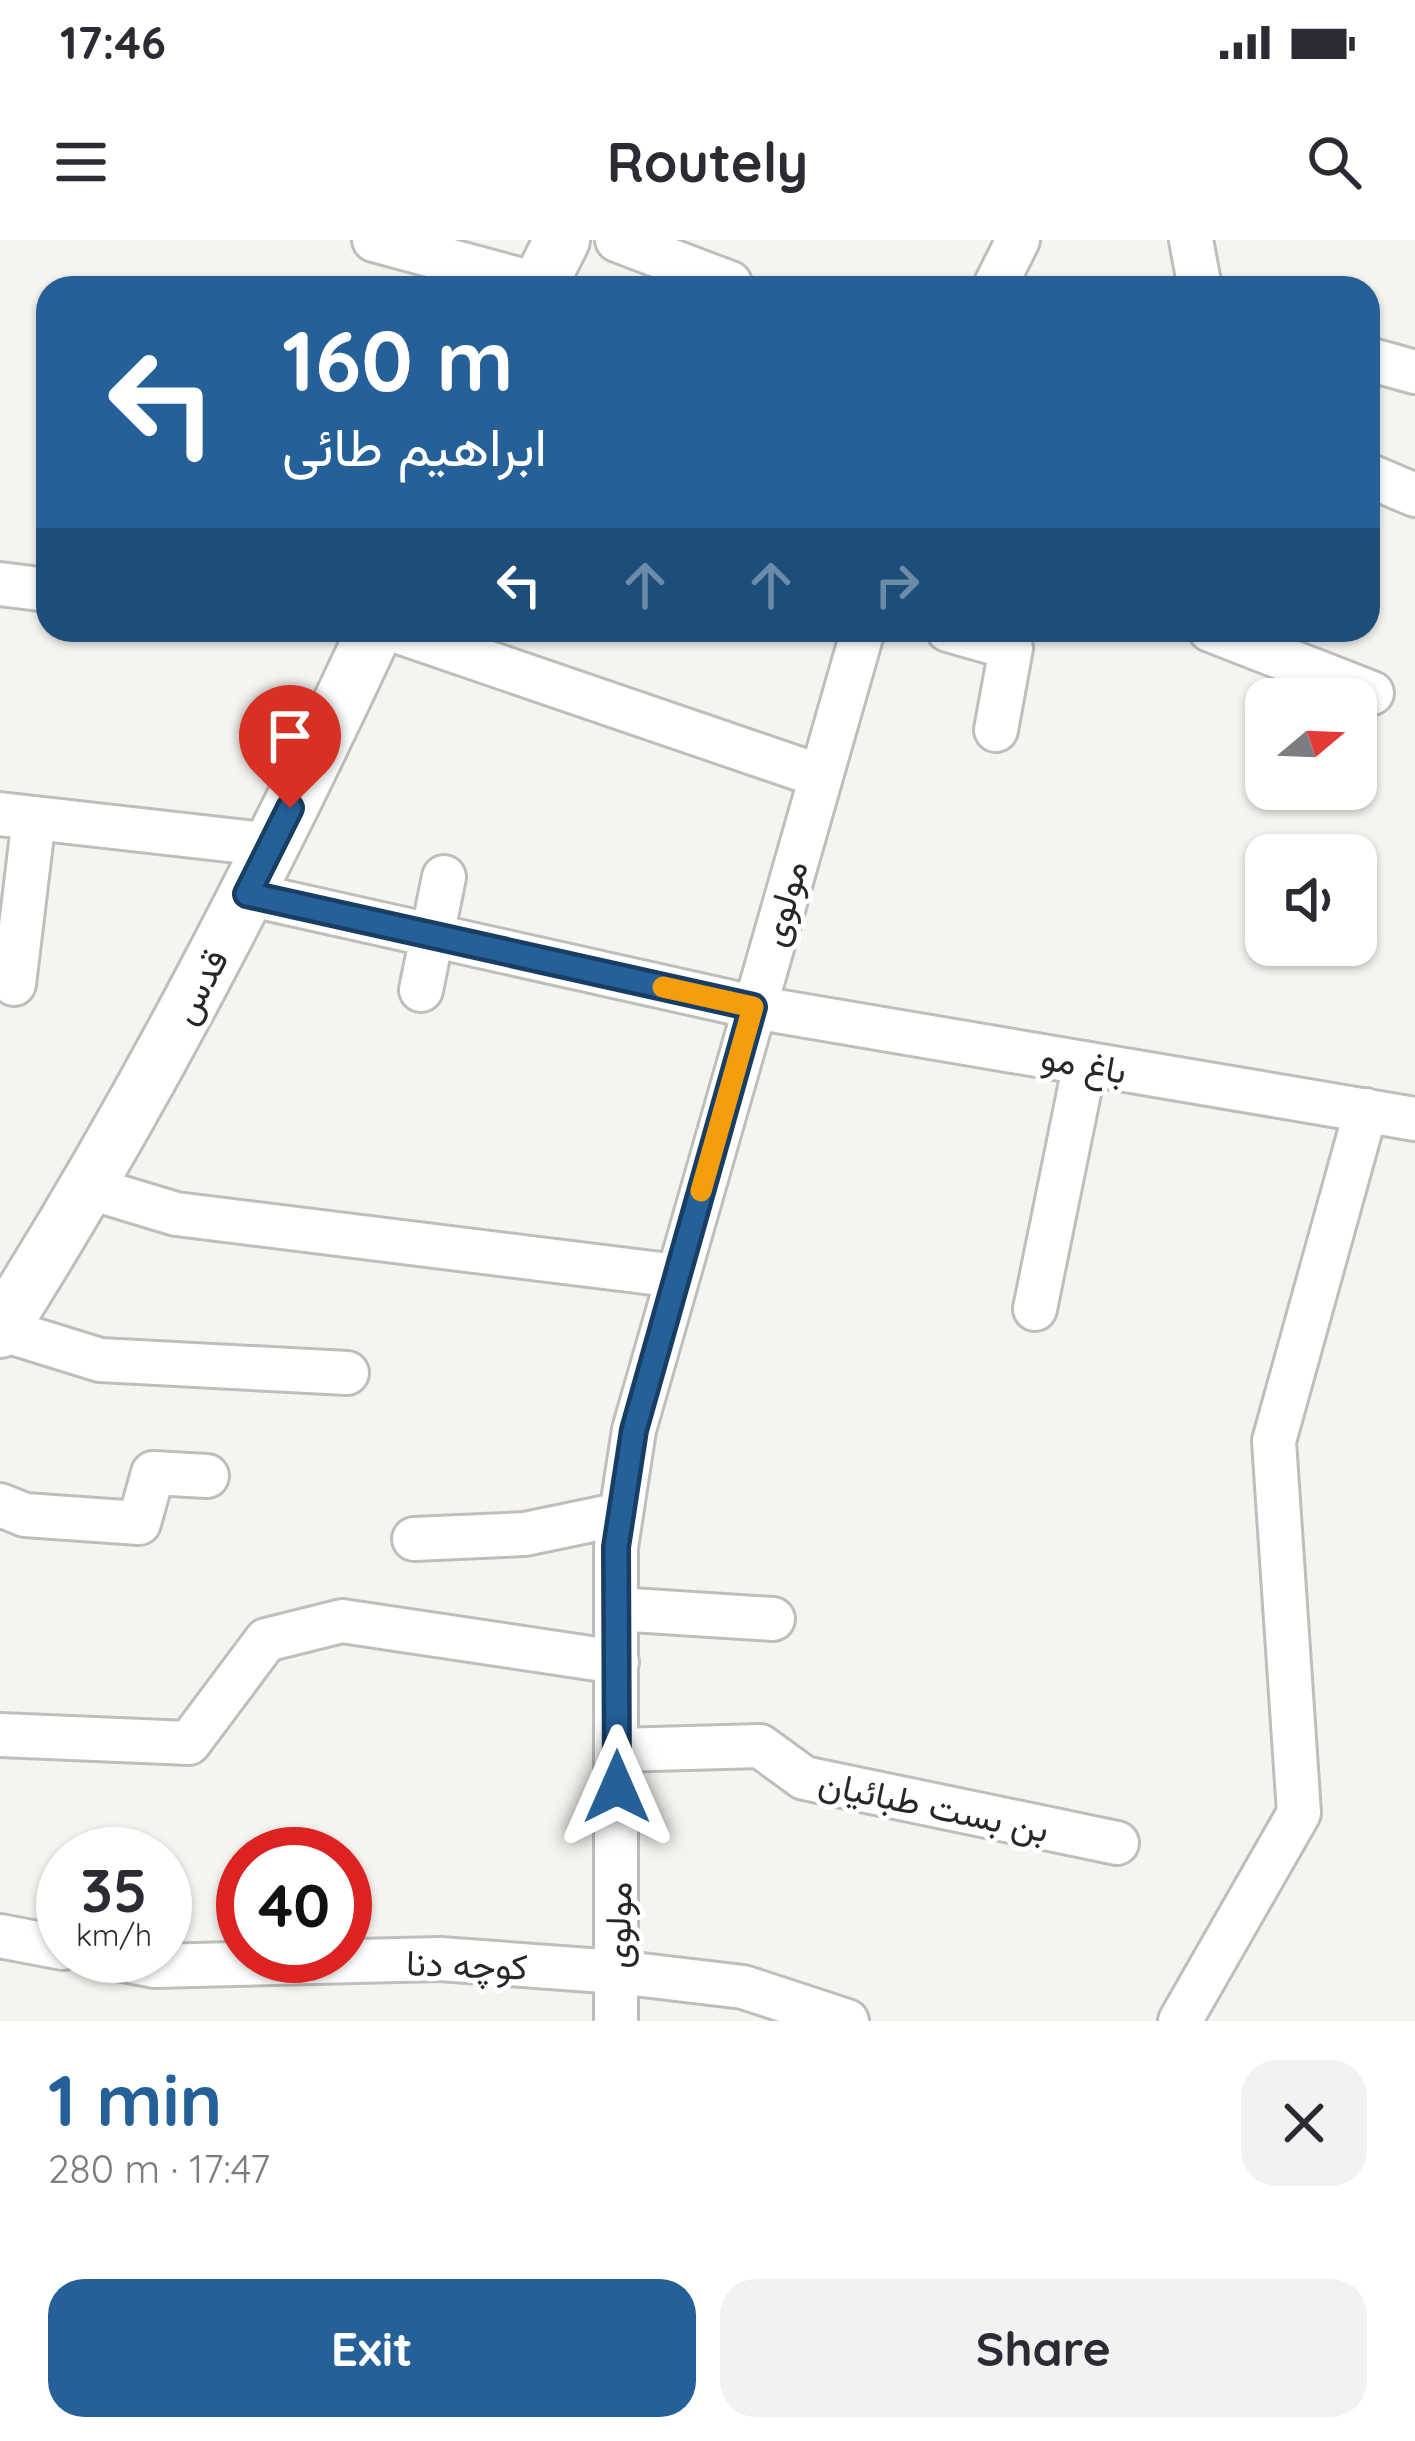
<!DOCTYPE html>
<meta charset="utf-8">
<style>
body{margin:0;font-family:Quicksand,Vazirmatn,sans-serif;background:#f2f2f3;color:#2b2b33;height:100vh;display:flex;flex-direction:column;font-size:45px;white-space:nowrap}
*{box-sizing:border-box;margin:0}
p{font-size:39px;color:#7c7c81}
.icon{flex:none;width:66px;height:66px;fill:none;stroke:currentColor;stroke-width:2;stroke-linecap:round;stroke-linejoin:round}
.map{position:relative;height:1781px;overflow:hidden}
.side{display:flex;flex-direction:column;background:#fff;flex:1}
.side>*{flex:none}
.hud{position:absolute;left:36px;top:36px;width:1344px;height:366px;border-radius:36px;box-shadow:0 3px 9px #0004;background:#256198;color:#fff;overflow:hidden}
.needle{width:78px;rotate:71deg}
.buttons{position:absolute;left:1245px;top:438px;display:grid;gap:24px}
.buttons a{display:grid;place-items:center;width:132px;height:132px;border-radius:24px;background:#fff;box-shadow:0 3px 9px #0004;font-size:60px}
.speed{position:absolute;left:36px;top:1587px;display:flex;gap:24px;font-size:60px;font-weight:700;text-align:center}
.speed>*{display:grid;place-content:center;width:156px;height:156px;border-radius:50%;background:#fff;box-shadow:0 3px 9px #0004;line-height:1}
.speed small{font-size:30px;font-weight:400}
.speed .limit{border:18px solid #d22;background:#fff;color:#111}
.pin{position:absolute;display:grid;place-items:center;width:102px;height:102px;color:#fff;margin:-123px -51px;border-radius:50% 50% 50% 0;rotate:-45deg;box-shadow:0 0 12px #0007}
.pin .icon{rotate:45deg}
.me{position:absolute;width:132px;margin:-66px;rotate:0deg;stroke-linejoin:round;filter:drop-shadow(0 0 9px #0008)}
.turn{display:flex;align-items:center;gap:42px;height:252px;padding:0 48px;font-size:54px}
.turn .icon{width:156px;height:156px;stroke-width:2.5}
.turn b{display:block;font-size:84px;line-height:102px}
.lanes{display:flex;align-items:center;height:114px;padding:0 48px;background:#0003;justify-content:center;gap:60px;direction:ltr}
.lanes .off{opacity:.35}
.round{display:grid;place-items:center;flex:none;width:126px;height:126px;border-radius:36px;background:#f2f2f3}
.head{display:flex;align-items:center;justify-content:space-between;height:204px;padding:0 48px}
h1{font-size:72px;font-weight:700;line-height:90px;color:#256198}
.button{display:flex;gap:24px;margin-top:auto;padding:24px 48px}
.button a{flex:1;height:138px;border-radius:36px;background:#256198;color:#fff;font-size:48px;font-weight:700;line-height:138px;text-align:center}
.button a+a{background:#f2f2f3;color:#2b2b33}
.status{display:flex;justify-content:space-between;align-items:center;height:84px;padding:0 60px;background:#fff;direction:ltr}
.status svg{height:33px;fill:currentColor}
header{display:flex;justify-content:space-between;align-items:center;height:156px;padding:0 48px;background:#fff;font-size:54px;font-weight:700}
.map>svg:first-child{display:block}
</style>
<div class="status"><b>17:46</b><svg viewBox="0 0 49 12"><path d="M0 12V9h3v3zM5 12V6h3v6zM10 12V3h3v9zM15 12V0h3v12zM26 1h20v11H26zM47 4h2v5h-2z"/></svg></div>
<header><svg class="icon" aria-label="menu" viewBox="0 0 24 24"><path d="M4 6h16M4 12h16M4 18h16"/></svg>Routely<svg class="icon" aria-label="search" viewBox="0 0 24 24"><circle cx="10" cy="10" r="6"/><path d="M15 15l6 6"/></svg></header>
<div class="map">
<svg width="1415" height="1781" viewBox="0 0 1415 1781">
<rect width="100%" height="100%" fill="#f6f4f0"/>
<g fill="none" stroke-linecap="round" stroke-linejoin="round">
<defs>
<path id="minor" d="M374,0L540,45
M617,0L730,43
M1191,0L1200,48
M994,48L1018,0
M1368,119L1415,132
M1368,235L1415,255
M0,344L48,350
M393,390L820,536
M948,390L1011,408L996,490
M1210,390L1372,453
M0,574L272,605
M247,654L753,767L1415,879
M14,744L34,578
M421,750L444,637
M90,948L176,974L677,1036
M1035,1069L1085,823
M0,1089L100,1120L347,1133
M0,1265L25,1275L139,1283L153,1233L207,1236
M414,1299L525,1294L621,1274
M616,1369L773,1379
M0,1495L189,1503L266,1400L342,1381L617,1422
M617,1510L760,1506L804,1538L1117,1603
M0,1696L63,1708
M102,1716L154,1726L440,1719L617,1732L743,1747L847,1781
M616,1781V1307L634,1190L863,390
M1180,1781L1299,1573L1274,1201L1366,870"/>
<path id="major" d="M538,48L562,0
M0,1090C142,866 263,631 375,390"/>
</defs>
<use href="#minor" stroke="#c0beba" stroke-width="48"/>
<use href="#major" stroke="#c0beba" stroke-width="60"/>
<use href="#minor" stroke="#fff" stroke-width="42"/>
<use href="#major" stroke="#fff" stroke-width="54"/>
</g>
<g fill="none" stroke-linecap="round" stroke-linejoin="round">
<defs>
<path id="route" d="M290,568L247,654L753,767L634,1190L616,1307L617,1547"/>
</defs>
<use href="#route" stroke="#183f63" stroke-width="30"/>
<use href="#route" stroke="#256198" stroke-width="21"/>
<path stroke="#f59e0b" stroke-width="21" d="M663,747L753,767L701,951"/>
</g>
<g text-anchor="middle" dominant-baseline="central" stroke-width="10" stroke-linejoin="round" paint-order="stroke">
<g font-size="36" fill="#282726" stroke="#fff">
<text transform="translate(783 663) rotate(-74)">مولوی</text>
<text transform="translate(199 746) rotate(-62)">قدس</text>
<text transform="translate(1084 823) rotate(10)">باغ مو</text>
<text transform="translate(934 1565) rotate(12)">بن بست طبائیان</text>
<text transform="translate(617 1685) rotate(-89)">مولوی</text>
<text transform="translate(467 1724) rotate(2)">کوچه دنا</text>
</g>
</g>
</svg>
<div class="buttons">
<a><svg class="needle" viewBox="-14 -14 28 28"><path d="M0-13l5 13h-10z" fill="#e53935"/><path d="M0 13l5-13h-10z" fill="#7c7c81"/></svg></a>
<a><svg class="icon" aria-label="sound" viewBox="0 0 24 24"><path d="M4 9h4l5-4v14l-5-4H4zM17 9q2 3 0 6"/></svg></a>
</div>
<div class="speed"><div>35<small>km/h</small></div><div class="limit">40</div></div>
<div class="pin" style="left:290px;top:568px;background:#d93025"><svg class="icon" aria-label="arrive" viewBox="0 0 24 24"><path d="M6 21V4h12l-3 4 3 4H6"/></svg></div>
<svg class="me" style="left:617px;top:1547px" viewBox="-20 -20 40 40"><path d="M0-17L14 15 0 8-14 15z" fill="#256198" stroke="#fff" stroke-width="4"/></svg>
<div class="hud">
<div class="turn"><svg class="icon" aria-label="left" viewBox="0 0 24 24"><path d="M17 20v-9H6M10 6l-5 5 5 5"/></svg><div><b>160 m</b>ابراهیم طائی</div></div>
<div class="lanes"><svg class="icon" aria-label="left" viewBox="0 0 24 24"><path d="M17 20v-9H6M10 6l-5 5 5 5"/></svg><svg class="icon off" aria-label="ahead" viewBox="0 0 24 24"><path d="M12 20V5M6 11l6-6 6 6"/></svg><svg class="icon off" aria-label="ahead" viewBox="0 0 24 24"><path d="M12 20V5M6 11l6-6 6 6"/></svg><svg class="icon off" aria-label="right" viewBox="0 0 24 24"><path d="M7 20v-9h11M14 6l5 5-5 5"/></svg></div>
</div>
</div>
<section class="side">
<div class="head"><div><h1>1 min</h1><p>280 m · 17:47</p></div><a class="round"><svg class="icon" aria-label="close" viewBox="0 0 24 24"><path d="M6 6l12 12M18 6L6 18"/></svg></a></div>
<div class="button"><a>Exit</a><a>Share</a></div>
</section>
